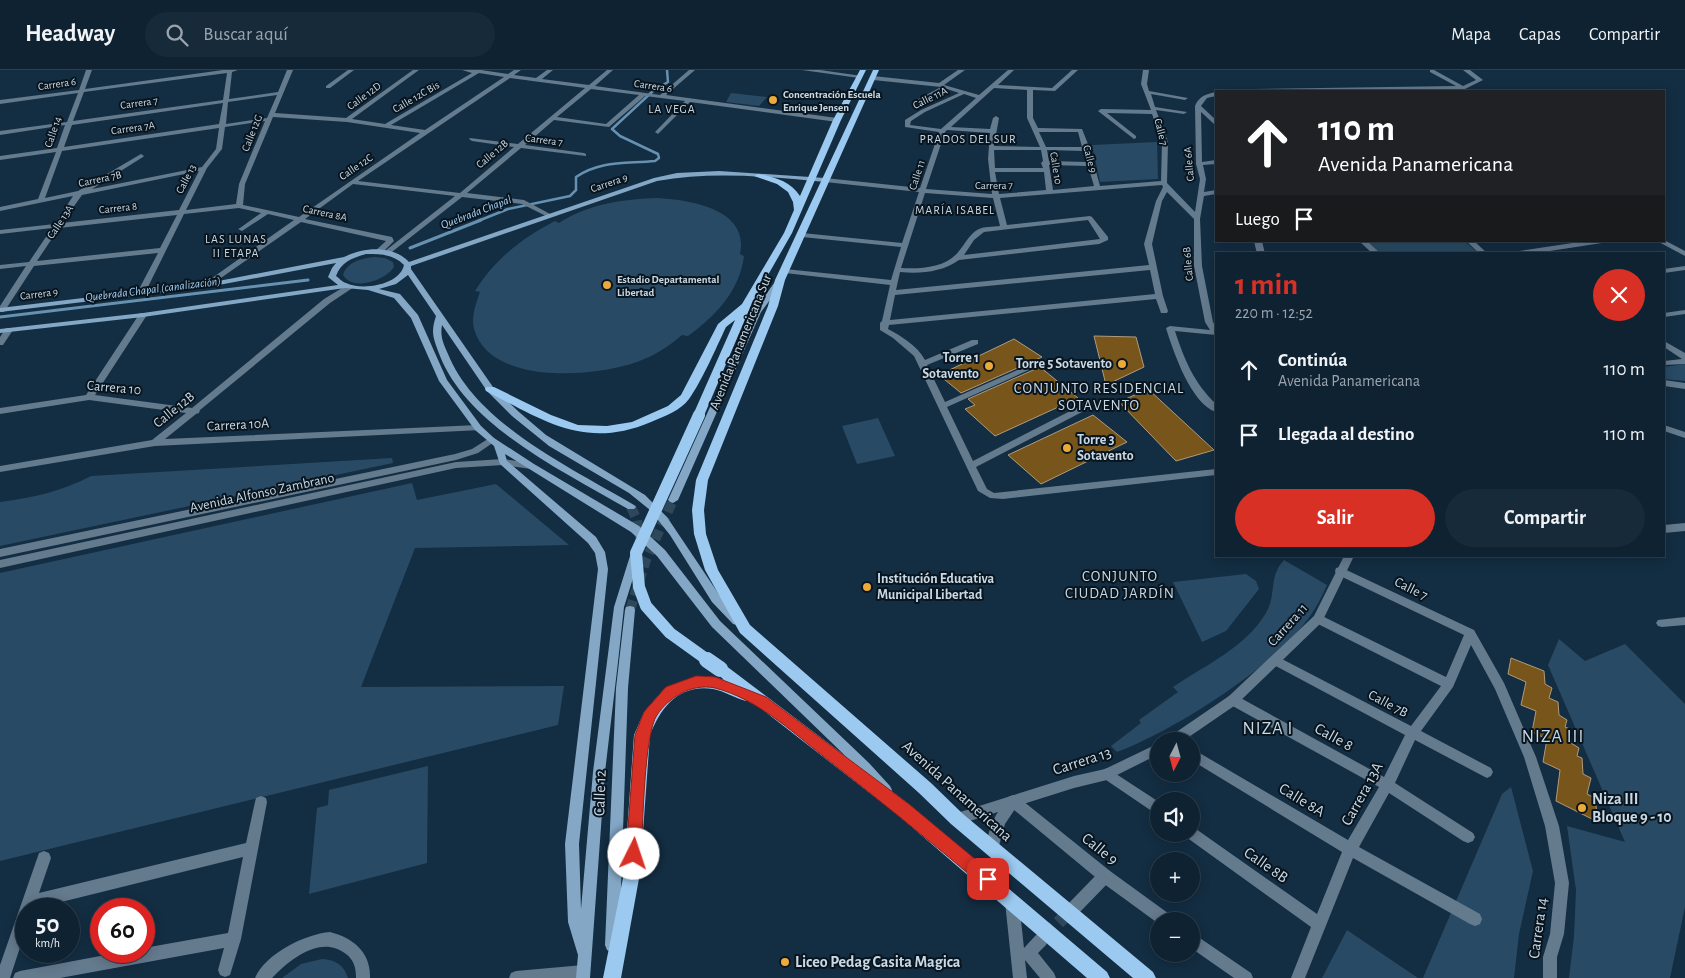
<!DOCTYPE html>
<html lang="es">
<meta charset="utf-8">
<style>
body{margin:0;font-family:"Alegreya Sans",sans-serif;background:#172a3a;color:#f1f3f6;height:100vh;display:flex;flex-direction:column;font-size:19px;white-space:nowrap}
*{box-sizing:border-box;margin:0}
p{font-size:16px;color:#9ba4ac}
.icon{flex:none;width:28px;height:28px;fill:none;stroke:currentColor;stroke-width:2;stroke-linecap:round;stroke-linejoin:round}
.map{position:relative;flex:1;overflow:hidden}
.panel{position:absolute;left:1215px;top:182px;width:450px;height:305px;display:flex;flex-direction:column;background:#0e2232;border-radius:0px;box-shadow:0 2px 12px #0003,0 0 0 1px #2e3f4d}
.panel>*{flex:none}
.hud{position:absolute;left:1215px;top:20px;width:450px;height:152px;border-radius:0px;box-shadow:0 2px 12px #0003,0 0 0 1px #2e3f4d;background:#202124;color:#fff;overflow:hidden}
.needle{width:32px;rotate:186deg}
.buttons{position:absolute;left:1150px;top:662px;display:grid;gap:10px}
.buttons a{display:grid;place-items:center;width:50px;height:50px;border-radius:50%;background:#0e2232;box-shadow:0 2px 12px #0003,0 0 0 1px #2e3f4d;font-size:25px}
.speed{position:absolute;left:15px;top:828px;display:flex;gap:10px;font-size:25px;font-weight:700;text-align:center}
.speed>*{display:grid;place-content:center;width:65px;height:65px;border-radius:50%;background:#0e2232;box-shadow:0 2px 12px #0003,0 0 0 1px #2e3f4d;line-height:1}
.speed small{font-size:12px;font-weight:400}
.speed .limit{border:8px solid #d22;background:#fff;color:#111}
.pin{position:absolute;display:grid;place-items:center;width:42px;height:42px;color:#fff;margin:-21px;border-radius:10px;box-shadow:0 2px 8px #0006}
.me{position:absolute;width:55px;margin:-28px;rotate:4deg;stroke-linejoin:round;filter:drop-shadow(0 0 4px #0008)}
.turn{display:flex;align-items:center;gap:18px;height:105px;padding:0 20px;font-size:22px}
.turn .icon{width:65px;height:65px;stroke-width:2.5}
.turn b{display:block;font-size:35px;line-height:42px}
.then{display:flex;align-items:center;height:48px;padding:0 20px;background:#0003;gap:10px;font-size:19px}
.round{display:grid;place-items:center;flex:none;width:52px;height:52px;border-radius:26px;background:#172a3a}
.summary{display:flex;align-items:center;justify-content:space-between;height:85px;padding:0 20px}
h1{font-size:30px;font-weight:700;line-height:38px;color:#d93025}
.primary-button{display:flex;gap:10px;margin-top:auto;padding:10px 20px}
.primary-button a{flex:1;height:58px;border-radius:30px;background:#d93025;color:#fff;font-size:20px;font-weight:700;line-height:58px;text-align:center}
.primary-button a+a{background:#172a3a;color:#f1f3f6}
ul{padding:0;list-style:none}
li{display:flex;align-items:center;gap:15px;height:65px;padding:0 20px}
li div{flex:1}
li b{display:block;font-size:19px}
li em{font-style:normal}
header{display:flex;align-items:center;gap:30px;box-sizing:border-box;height:70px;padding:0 25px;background:#0e2232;border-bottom:1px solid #2e3f4d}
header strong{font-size:24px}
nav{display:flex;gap:28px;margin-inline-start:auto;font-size:18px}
.search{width:350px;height:45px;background:#172a3a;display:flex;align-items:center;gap:12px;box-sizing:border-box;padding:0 18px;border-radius:28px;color:#9ba4ac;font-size:19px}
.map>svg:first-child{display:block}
</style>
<header>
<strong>Headway</strong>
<div class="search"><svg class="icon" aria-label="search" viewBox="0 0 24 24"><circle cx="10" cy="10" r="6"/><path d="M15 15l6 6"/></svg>Buscar aquí</div>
<nav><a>Mapa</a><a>Capas</a><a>Compartir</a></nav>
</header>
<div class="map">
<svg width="1685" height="908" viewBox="0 0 1685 908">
<rect width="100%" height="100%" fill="#132d42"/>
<path fill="#294a64" d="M731,23L767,27L759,36L726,32Z
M1157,72L1158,109L1100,112L1092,75Z
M658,128C690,130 750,139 740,184L744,186C740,220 716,246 688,266L682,265C668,277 654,286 637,292C595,307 490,316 474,259C471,247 476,233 480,222L475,221C495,189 522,168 555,151L559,153C588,134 623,129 658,128Z
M1359,171H1464L1480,184H1374Z
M375,187L385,188L393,192L394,197C386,210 353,222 343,205C347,192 362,188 375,187Z
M1685,294V311L1664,309V297Z
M878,348L895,386L857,394L842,356Z
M392,388L393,393L0,476V432C32,428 63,421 91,406Z
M412,413L417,430L496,414L569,475L415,478L361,617L564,616L558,655L0,791V503Z
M1284,490L1327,515C1321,529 1314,542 1304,554C1267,601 1173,661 1117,682L1111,676L1141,653L1139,650L1178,622L1173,617C1205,595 1245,578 1266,543C1277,524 1268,507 1284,490Z
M1246,504L1256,511L1259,519L1226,561L1202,572L1173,512Z
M1559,569L1585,591L1625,574L1685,634V837L1670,908H1569L1574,866L1576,820L1567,756L1625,772L1548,595Z
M428,696L427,793L309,824L317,738L328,735L329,720Z
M1511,717L1533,801L1519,864L1514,908H1423L1502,724Z
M1347,860L1418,908H1322Z
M322,889C336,890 344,895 348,908H282L301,894Z"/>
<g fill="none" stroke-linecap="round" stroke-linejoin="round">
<path stroke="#6691b1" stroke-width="2.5" d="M478,151L508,139L570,126L576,120V107C601,90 626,94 655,91L659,88L658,84L620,66L612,59L653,21L668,12L667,0"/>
<path stroke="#6691b1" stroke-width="3" d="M410,178L481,150
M0,247L308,210"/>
</g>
<path fill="#78551a" stroke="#b09b7c" d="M1094,266L1136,267L1144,297L1106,315Z
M1014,269L1042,287L961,323L939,305Z
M1040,297L1078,328L995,366L965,339L975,335L968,329Z
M1148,319L1214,380L1176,391L1119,332Z
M1093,345L1127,372L1041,414L1008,385Z
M1511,588L1544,601L1545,614L1552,618L1549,628L1558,632L1559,645L1567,650L1565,657L1570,659L1571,673L1579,678L1577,686L1582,688L1583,704L1591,708L1587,724L1595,728L1598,752L1556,731L1560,700L1543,692L1547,669L1532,662L1536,641L1521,635L1526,612L1508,604Z"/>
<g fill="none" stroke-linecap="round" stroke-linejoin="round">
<path stroke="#2e475a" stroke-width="13" stroke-dasharray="13 6" stroke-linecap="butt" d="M1045,866L1072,839"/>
<path stroke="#2e475a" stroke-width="10" stroke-dasharray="10 5" stroke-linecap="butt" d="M631,437L637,450L640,468
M630,540L646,490L673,430"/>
<path fill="#647a8d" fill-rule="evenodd" d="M1105,799L1110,801L1112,806L1110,811L1078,844L1073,846L1068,844L1066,839L1068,834L1100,801Z
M1012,825L1017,827L1019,832L1024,878L1036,865L1041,863L1046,865L1048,870L1046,875L1038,883L1054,903L1056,908H1040L1025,890L1027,908H1013L1005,832L1007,827Z"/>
<path fill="#647a8d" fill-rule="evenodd" d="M86,0H92L85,19L223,0H238L232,2L229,29L278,22L287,0H293L275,43L346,48L413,0H419L352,49L385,54L472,3L462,0H481L508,4L514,0H521L514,5L536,8L547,0H553L542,9L589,15L607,0H613L595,16L660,25L689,0H695L666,25L837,48L840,50L837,52L690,32L658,64L655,62L656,61L685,31L645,26L609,57L554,50L525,75L584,83L586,84V86L521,78L467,123L524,130L552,145V147H548L522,134L462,127L388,185H385V181L455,126L353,114L305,149L392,167L394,171L381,184L374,182L386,171L301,152L208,217H205V213L294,150L268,144L242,161L238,159L240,158L261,143L239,138L184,144L144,225H141L137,223L158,183L34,196L4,242H0V236L26,196L0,199V195L29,192L52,158L0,164V160L55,154L73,126L0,141V137L38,129L56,82L0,90V86L57,78L65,55L0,65V61L67,52L78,23L0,34V30L79,20ZM227,3L223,30L73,51L84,22ZM479,3L504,7L425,60L391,55ZM510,8L585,18L518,74L470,68L469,69L472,71L514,77L460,123L358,111ZM591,19L639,25L606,54L557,47ZM277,25L267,48L226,54L228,32ZM223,33L219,54L64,77L72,55ZM273,47L347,52L420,63L299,147L243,135L245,114ZM265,51L239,114L236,134L186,140L207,98L222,79L225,57ZM219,58L216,79L202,97L92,119L143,87L144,86L141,84L78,121L45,128L62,81ZM199,101L179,140L62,153L82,125ZM177,145L160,178L37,191L59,158Z
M348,0H354L330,18H326V16Z
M802,0H820L862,6L859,8Z
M958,0H965L944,15L979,25L1008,0H1014L998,15L1052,18L1072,0H1078L1055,21L1033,20V48L1038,58L1082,59L1090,79L1100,116L1161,111L1162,72L1152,44L1107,43L1136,66V68L1134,69L1098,41L1101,39L1151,40L1141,14L1143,0H1149L1147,14L1149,21L1188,28L1185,30L1151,24L1155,37L1187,42L1184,44L1156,40L1168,72L1167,113L1195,142L1200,109L1196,94L1195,36C1199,26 1206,24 1216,22V26L1207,28L1201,36L1216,50V55L1214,54L1201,42L1202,92L1216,90V94L1203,95L1206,109L1204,122L1216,120V124L1204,126L1200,149L1202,196L1213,252L1216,257V265L1175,261C1184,289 1194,313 1216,334V342C1191,334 1173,281 1166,258L1170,256L1210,260L1205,252L1194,196V149L1167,122L1162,131L1152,174L1163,226L1168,241L1167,243H1161L1156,229L889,255L888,259C901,266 918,276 925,290L972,270H978V274L927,295L945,332L1033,293L1036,292L1040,295L947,337L973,391L1076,338H1082L1083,340L1082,342L976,397L987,419L994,423L1216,399V405L1003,429L990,428L978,421L914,286L893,268L880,260V253L882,251L890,215L785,203L781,201L785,199L891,210L901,177L802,167L798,165L802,163L902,173L919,122L825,112L822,110L825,108L920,118L939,62L905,57V50L921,40L959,23L947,19L917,34L914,32L915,31L941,17L873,10L870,8L873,6L939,13ZM994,18L1027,20V48L1040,77L994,76L999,48L996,46L993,48L990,59L951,57ZM964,24L976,28L941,59L910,55L911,51L925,42ZM947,60L990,63L988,89L992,124L926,119L945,62ZM1039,62H1078L1082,77H1046ZM994,80H1041L1043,91L1041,93L1043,98H995ZM1047,80L1083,81L1087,92L1049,91ZM1049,95L1088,96L1094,116L1053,120ZM995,102H1044L1046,120L999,124ZM1162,115L1163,117L1156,131L1144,174L1149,195L896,220L900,202C921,204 942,202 959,190L1099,174L1108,170V167L1092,147L1090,146L1007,155L1000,128ZM925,123L993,128L1000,156C993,157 984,156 977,160C969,165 965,174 959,181C946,198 921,199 901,198ZM1088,150L1100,169L964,185L974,170L984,162ZM1150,200L1155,224L890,250L895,225Z
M1430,0H1434L1463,16L1476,10L1463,0H1470L1483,10L1463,20L1251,21L1254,19L1456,16L1430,2Z
M1664,170L1685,181V186L1657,171Z
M1254,171H1262L1265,184H1257Z
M1359,171H1367L1381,184H1373Z
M1466,171H1474L1488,184H1480Z
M1586,171H1605L1602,173L1530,184H1510L1513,182Z
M1685,196V200L1664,203V199Z
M347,215H350L354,217L330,233L200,340L199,343L196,344L165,369L478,355L483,358L481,360L155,376L0,402V396L152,370L186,343L89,330L0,344V338L86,325L140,243H143L147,245L95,325L192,338L324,229Z
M1685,240V244L1664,247V243Z
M6,258H9L13,260L3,275H0V267Z
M1664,271L1685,283V294L1664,295V291L1682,289L1664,277Z
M1664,355L1685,362V368L1664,361Z
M1685,453V461L1664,463V455Z
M1340,497L1474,560L1504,613L1536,687L1559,756L1569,813L1564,864L1557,887V908H1543V887L1550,864L1555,813L1545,756L1524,687L1495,619L1471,575L1453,617L1421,661L1491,698L1493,702L1491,706L1487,708L1483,706L1415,670L1395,713L1473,763L1475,767L1473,771L1468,773L1463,771L1389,723L1359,777L1480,844L1482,849L1480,854L1475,856L1470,854L1353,788L1305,908H1291L1311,857L1186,767L1185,764H1191V757L1196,759L1317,844L1342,782L1191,690V678L1348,770L1379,717L1229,634L1227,630L1229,626L1233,625L1237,626L1384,707L1405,665L1272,594L1270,591L1272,588L1276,586L1280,588L1411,656L1441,616L1314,552L1313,549L1314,546L1318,545L1322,546L1446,607L1464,565L1336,504L1335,501L1336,498Z
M1685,547V555L1662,557L1658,556L1656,553L1658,550Z
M1107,698L1159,732V746L1103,708L1101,704L1103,700Z
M1013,725L1018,727L1110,801L1172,846L1174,851H1159V854L1100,811L1008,735L1007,731L1008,727Z
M261,726L266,728L267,732L241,869L230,905L225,907L220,905L218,900L224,878L60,908H13L15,903L20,901L127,881H144V878L228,863L243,787L33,839H26V859L10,908H0V895L39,783L44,781L49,783L51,788L39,823L246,773L255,732L256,728Z
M330,862C353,868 371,882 370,908H356C356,898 354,890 346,884C321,864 290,889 272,908H255C265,884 305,864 330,862Z
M1191,862L1251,903L1253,908H1234L1191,878Z
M583,895L588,897L590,902L586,908H509L511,903L516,901Z"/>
<path fill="#647a8d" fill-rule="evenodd" d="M1664,310L1685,313V319L1664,316Z
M491,367L494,368L496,370L494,372L478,383L456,390L0,487V479L455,384L472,379Z
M503,389L531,393L536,396L531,399L503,395L456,398L0,498V490L456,392Z
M1344,486H1354L1322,552L1237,634L1183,671H1167L1169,667L1229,626L1314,546Z
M1159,673V684L1107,710L1074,718L1017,736L1005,754L997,783L992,784L987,783C984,774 992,750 998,742L957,755L952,753L951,749L952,745L957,743L1074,706L1105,699Z"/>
<path fill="#83a7c5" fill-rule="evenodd" d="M719,101L825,108L828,110L825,112C769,107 713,101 657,111L411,196V199L493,317L519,342L546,365L645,425L667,447L720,526L741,548L742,551L741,554L737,555L733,554L712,532L670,465L650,440L629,423L549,376L512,346L487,321L442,255C440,266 443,273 448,284C476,354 572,398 634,435L636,437L634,439H628C565,402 468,357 440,286C434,269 430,264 436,246L408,205L396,214L379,219L400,224L418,245L447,310L481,356L494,368L534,394L639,456L665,480L720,551L869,693L890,716L892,720L890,724L886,726L882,724L861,701L712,557L657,486L631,462L505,384L507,391L596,467L605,482L608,499L579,774L581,839L593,702L614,537L630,486L631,483H639L640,486L624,537L618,592L605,702L590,908H576L578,885L568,852L565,774L598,499L595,483L588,473L500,394L494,376L475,360L439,311L411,248L394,228L368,220L345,218L143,247L0,263V259L143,243L338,215L328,207L332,198L336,193L208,217L0,242V238L208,213L344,187C364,177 393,175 409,192L654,108L677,103ZM366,184C381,184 393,184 404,195C400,215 362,221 346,213C342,212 339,208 336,206C341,192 352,188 366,184Z
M777,209H783L784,211L761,242L678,430L673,433L670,432L668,430L753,242Z
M630,536L634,537L635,540L628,618L619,875L617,880L612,882L607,880L605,875L616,618L625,540L626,537Z"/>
<path fill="#9bc9f0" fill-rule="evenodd" d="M860,0H866L841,50L792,163L752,233L703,348H695L693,345L735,250L726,257C716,278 702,311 689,329C680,341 665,346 651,352C585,380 544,351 486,321L485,319L486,317H494L551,345L578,355L607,356L632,352L668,336L681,325L718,254L742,234L784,163L794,140L793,132L788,122L777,114L754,106L758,104C775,107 790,111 800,126L833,50Z
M873,0H879L785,210L778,236L708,410L704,440L706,464L718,500L750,555L931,713L963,744L1153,902L1156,908H1133L951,754L919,723L740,563L705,500L694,464L692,440L696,410L768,236L775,210Z
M720,593L725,595L910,735L1107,902L1110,908H1087L898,745L750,630L746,631C735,628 724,621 713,619C679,614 661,637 650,665L640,803L621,908H603L624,803L634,665L644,642L666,617L697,606L715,607L724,610L713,599L715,595Z"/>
<path stroke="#9bc9f0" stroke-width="12" d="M699,345L636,483L639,517L646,536L670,563L709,591"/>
<path stroke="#9bc9f0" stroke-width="16" d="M707,590L720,599"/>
</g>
<path fill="#d93025" stroke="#8d1f18" d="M696,606L715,607L766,627L910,735L993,804L995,809L993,815L988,817L982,815C930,771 877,728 823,686C790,660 757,629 715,618C692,613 669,627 657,645C644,664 643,756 641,784L639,789L634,791L628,789L626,784L635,665L644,642L666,617Z"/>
<g fill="#ebaa39" stroke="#09151e" stroke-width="2">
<circle cx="773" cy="30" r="5"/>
<circle cx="607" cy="215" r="5"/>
<circle cx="1122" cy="294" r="5"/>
<circle cx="989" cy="296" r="5"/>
<circle cx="1067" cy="378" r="5"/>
<circle cx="867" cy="517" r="5"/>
<circle cx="1582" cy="738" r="5"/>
<circle cx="785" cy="892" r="5"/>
</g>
<g text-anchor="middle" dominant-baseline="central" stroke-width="4" stroke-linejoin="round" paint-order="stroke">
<g font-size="11" fill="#c8d8e5" stroke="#09151e">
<text transform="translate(57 14) rotate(-8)">Carrera 6</text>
<text transform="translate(653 16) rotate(8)">Carrera 6</text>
<text transform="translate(364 26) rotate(-36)">Calle 12D</text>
<text transform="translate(416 27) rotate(-30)">Calle 12C Bis</text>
<text transform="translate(930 28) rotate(-26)">Calle 11A</text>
<text transform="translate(139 33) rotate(-8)">Carrera 7</text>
<text transform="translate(133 58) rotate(-8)">Carrera 7A</text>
<text transform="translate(53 62) rotate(-71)">Calle 14</text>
<text transform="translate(1161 62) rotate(76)">Calle 7</text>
<text transform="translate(252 63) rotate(-68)">Calle 12G</text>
<text transform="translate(544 70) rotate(7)">Carrera 7</text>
<text transform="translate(492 84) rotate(-40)">Calle 12B</text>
<text transform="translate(1090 89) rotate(75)">Calle 9</text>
<text transform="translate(1189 94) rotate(-95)">Calle 6A</text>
<text transform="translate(356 97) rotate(-34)">Calle 12C</text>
<text transform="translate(1056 98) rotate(81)">Calle 10</text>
<text transform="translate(917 105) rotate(-72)">Calle 11</text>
<text transform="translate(100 109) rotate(-12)">Carrera 7B</text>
<text transform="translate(186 109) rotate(-62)">Calle 13</text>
<text transform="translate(609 113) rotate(-19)">Carrera 9</text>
<text x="994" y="115">Carrera 7</text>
<text transform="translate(118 138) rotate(-6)">Carrera 8</text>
<text transform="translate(325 143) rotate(12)">Carrera 8A</text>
<text transform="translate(60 152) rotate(-56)">Calle 13A</text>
<text transform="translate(1188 194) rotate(-95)">Calle 6B</text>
<text transform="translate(39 224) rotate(-7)">Carrera 9</text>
</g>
<g font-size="11" font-weight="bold" fill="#c8d8e5" stroke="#09151e" text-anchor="start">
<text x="783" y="24">Concentración Escuela<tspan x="783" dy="13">Enrique Jensen</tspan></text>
<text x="617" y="209">Estadio Departamental<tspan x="617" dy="13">Libertad</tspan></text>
</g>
<g font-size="12" letter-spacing="1" fill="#c8d8e5" stroke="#09151e">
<text x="672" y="39">LA VEGA</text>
<text x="968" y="69">PRADOS DEL SUR</text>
<text x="955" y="140">MARÍA ISABEL</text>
<text x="236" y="169">LAS LUNAS<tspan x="236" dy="14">II ETAPA</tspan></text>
</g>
<g font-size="12" font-style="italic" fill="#a3cff4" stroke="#09151e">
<text transform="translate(476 142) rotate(-21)">Quebrada Chapal</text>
<text transform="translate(153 219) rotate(-7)">Quebrada Chapal (canalización)</text>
</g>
<g font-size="14" fill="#c8d8e5" stroke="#09151e">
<text transform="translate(741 272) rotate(-68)">Avenida Panamericana Sur</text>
<text transform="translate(114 318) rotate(5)">Carrera 10</text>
<text transform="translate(174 340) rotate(-39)">Calle 12B</text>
<text transform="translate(238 355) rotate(-3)">Carrera 10A</text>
<text transform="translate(262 423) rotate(-12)">Avenida Alfonso Zambrano</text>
<text transform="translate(1411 519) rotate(26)">Calle 7</text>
<text transform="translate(1288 555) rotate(-48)">Carrera 11</text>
<text transform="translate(1388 634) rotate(28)">Calle 7B</text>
</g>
<g font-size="14" font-weight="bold" fill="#c8d8e5" stroke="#09151e" text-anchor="end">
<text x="979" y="288">Torre 1<tspan x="979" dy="16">Sotavento</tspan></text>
<text x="1112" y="294">Torre 5 Sotavento</text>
<text x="1077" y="370" text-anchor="start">Torre 3<tspan x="1077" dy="16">Sotavento</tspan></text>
<text x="877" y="509" text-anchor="start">Institución Educativa<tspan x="877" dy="16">Municipal Libertad</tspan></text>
</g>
<g font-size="15" letter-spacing="1" fill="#c8d8e5" stroke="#09151e">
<text x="1099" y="318">CONJUNTO RESIDENCIAL<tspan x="1099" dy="17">SOTAVENTO</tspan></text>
<text x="1120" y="506">CONJUNTO<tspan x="1120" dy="17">CIUDAD JARDÍN</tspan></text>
</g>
<g font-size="16" fill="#c8d8e5" stroke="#09151e">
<text transform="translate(1334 667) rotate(29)">Calle 8</text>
<text transform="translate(1082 691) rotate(-18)">Carrera 13</text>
<text transform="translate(957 721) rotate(42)">Avenida Panamericana</text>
<text transform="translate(600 723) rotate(-88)">Calle 12</text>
<text transform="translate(1362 724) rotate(-61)">Carrera 13A</text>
<text transform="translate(1302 730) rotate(31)">Calle 8A</text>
<text transform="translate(1100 779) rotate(39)">Calle 9</text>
<text transform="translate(1266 795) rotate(35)">Calle 8B</text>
<text transform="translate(1538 858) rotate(-82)">Carrera 14</text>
</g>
<g font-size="16" font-weight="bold" fill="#c8d8e5" stroke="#09151e" text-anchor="start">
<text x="1592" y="729">Niza III<tspan x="1592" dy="18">Bloque 9 - 10</tspan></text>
<text x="795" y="892">Liceo Pedag Casita Magica</text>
</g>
<g font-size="18" letter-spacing="1" fill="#c8d8e5" stroke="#09151e">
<text x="1268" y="659">NIZA I</text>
<text x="1553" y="667">NIZA III</text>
</g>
</g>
</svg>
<div class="buttons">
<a><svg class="needle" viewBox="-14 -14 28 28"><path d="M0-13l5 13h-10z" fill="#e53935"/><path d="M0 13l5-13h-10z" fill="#9ba4ac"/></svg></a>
<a><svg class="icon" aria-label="sound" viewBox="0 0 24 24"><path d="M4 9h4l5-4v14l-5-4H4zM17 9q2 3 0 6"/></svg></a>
<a>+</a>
<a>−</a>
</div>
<div class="speed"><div>50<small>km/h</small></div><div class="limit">60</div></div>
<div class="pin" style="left:988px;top:809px;background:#d93025"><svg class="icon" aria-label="arrive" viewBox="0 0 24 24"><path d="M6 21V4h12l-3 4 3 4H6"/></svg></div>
<svg class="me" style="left:634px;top:784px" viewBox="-20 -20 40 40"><circle r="19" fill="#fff"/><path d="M0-13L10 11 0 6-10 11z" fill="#d93025"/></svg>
<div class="hud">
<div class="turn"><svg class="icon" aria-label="ahead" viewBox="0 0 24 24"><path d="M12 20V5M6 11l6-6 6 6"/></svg><div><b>110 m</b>Avenida Panamericana</div></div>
<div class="then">Luego<svg class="icon" aria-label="arrive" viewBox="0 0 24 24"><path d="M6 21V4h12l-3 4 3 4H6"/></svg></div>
</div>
<section class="panel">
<div class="summary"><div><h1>1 min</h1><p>220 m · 12:52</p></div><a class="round" style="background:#d93025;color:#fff"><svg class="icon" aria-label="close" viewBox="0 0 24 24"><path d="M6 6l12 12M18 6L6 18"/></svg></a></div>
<ul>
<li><svg class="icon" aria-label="ahead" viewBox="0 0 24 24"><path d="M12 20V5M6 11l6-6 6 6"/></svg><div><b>Continúa</b><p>Avenida Panamericana</p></div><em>110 m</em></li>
<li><svg class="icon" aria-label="arrive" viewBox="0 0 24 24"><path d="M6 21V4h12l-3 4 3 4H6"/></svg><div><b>Llegada al destino</b></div><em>110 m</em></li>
</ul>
<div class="primary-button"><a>Salir</a><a>Compartir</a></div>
</section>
</div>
